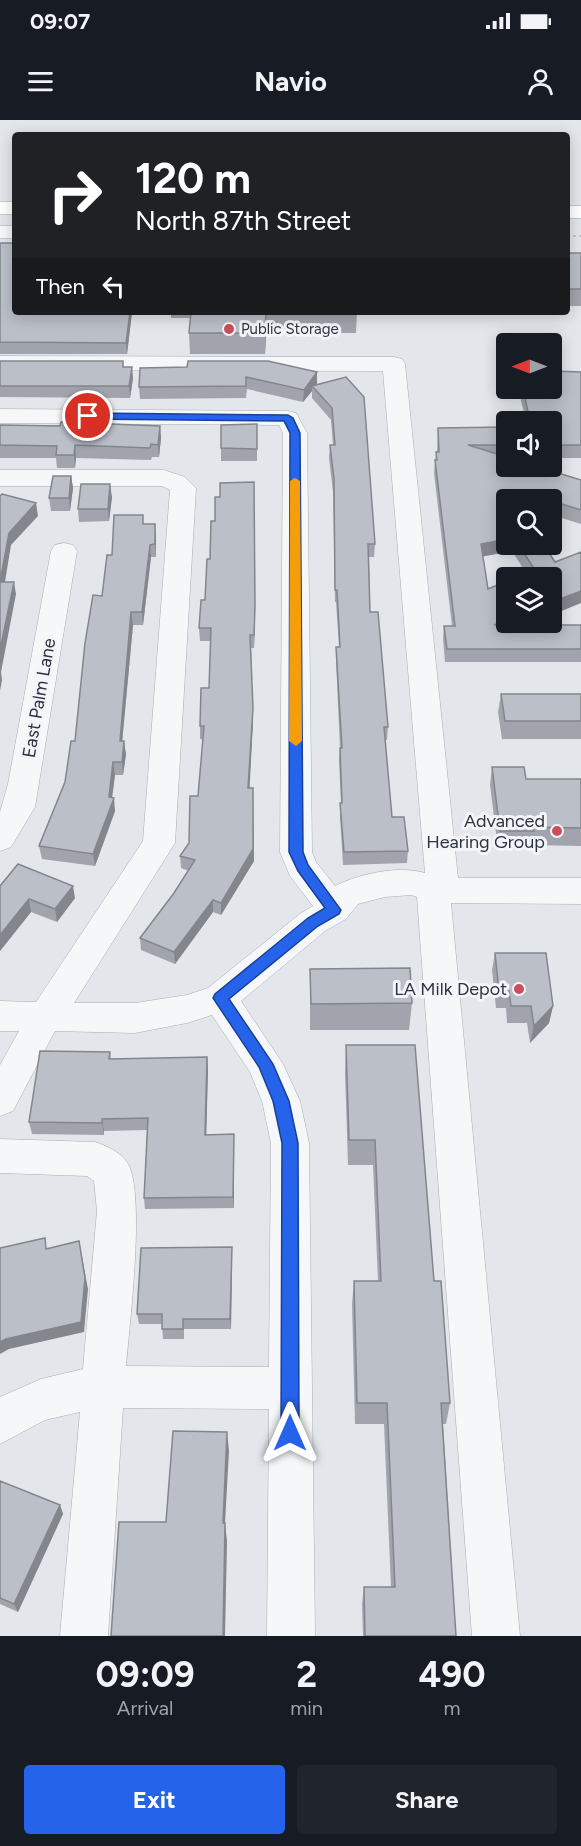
<!DOCTYPE html>
<style>
body{margin:0;font-family:Figtree,sans-serif;background:#20242c;color:#f1f3f6;height:100vh;display:flex;flex-direction:column;font-size:22px;white-space:nowrap}
*{box-sizing:border-box;margin:0}
p{font-size:20px;color:#9ea1a6}
.icon{flex:none;width:33px;height:33px;fill:none;stroke:currentColor;stroke-width:2;stroke-linecap:round;stroke-linejoin:round}
.map{position:relative;height:1516px;overflow:hidden}
.panel{display:flex;flex-direction:column;background:#171b24;flex:1}
.panel>*{flex:none}
.top-card{position:absolute;left:12px;top:12px;width:558px;height:183px;border-radius:6px;box-shadow:0 3px 15px #0003;background:#202124;color:#fff;overflow:hidden}
.needle{width:39px;rotate:270deg}
.fabs{position:absolute;left:496px;top:213px;display:grid;gap:12px}
.fabs a{display:grid;place-items:center;width:66px;height:66px;border-radius:6px;background:#171b24;box-shadow:0 3px 15px #0003;font-size:30px}
.pin{position:absolute;display:grid;place-items:center;width:51px;height:51px;color:#fff;margin:-26px;border:3px solid #fff;border-radius:50%;box-shadow:0 2px 6px #0007}
.me{position:absolute;width:66px;margin:-33px;rotate:0deg;stroke-linejoin:round;filter:drop-shadow(0 0 4px #0008)}
.turn{display:flex;align-items:center;gap:21px;height:126px;padding:0 24px;font-size:27px}
.turn .icon{width:78px;height:78px;stroke-width:2.5}
.turn b{display:block;font-size:42px;line-height:51px}
.then{display:flex;align-items:center;height:57px;padding:0 24px;background:#0003;gap:12px;font-size:22px}
.eta{display:flex;justify-content:space-evenly;align-items:center;height:102px;text-align:center}
.eta b{font-size:36px;font-weight:700;line-height:42px}
.action{display:flex;gap:12px;margin-top:auto;padding:12px 24px}
.action a{flex:1;height:69px;border-radius:6px;background:#2563eb;color:#fff;font-size:24px;font-weight:700;line-height:69px;text-align:center}
.action a+a{background:#20242c;color:#f1f3f6}
.status{display:flex;justify-content:space-between;align-items:center;height:42px;padding:0 30px;background:#171b24;direction:ltr}
.status svg{height:16px;fill:currentColor}
header{display:flex;justify-content:space-between;align-items:center;height:78px;padding:0 24px;background:#171b24;font-size:27px;font-weight:700}
.map>svg:first-child{display:block}
</style>
<div class="status"><b>09:07</b><svg viewBox="0 0 49 12"><path d="M0 12V9h3v3zM5 12V6h3v6zM10 12V3h3v9zM15 12V0h3v12zM26 1h20v11H26zM47 4h2v5h-2z"/></svg></div>
<header><svg class="icon" aria-label="menu" viewBox="0 0 24 24"><path d="M4 6h16M4 12h16M4 18h16"/></svg>Navio<svg class="icon" aria-label="person" viewBox="0 0 24 24"><circle cx="12" cy="8" r="4"/><path d="M4 21q1-7 8-7t8 7"/></svg></header>
<div class="map">
<svg width="581" height="1516" viewBox="0 0 581 1516">
<rect width="100%" height="100%" fill="#e3e6eb"/>
<g fill="none" stroke-linecap="round" stroke-linejoin="round">
<defs>
<path id="minor" d="M0,106H15V118H0Z
M0,236L394,237L402,239L405,244L458,758H581V784L451,783L520,1516H472L417,777L411,775L385,777L358,784L346,799L325,811L241,881L283,944L300,981L309,1023L315,1516H267L269,1289L123,1288L108,1516H60L80,1292L45,1300L0,1324V1277L41,1259L83,1249L97,1091L94,1061L87,1056L0,1053V1019L95,1022C106,1026 119,1031 126,1041C147,1065 129,1209 126,1246L269,1247L271,1023L262,981L250,952L212,895L187,903L135,913L55,911L13,991L0,996V945L19,911H0V881L36,882L143,721L170,370L162,366H0V350H164L185,357L196,368L175,723L74,883H135L187,875L208,868L301,793L313,786L290,756L280,732L283,313L279,305L0,303V289L288,291L296,293L307,313L312,732L316,742L335,766C359,754 398,745 425,753L383,251L0,250Z
M64,423L73,425L77,431L35,687L11,727L0,731V692L8,664L51,431L55,425Z"/>
<path id="major" d="M0,82H15V94H0Z
M567,86H581V98H567Z"/>
</defs>
<use href="#minor" stroke="#a8adb5" stroke-width="1"/>
<use href="#major" stroke="#a3aab6" stroke-width="1"/>
<path stroke="#c1c4ca" stroke-width="2" stroke-dasharray="3 3" stroke-linecap="butt" d="M567,116H581"/>
<use href="#minor" fill="#f6f7f9" fill-rule="evenodd"/>
<use href="#major" fill="#fff" fill-rule="evenodd"/>
</g>
<path fill="#a1a4ac" d="M0,123L132,192L127,234H0Z
M567,133H581V186H567Z
M171,192H357L356,213H266L265,234H190L189,213L191,198H171Z
M473,192H509V194H474Z
M0,241L124,247L133,258L130,278L0,277Z
M187,247L317,264V265L346,257L375,424L374,437H369L370,492L388,607L387,620H385L392,697L408,731L407,743L343,745L340,696V683H341L339,640L340,628L336,540V527H339L336,482H335L333,372L329,338L330,325H333L331,300L312,278V271L303,282L247,269L246,278L140,279L139,267Z
M554,251L581,252V338H552V302H526L518,268H552Z
M257,304V341H221V328Z
M0,305L160,306L161,318L159,337H152L151,340L76,338L75,348H57L56,338H0Z
M507,307V346L581,360V404L552,395V380H507V424H543L555,442L526,453L512,431L483,436L488,469L526,505H581V542H445L443,519L444,506H452L434,353L436,332H437L438,308Z
M71,356L73,368L70,391H51L49,378Z
M112,377L109,401L79,402L78,389Z
M144,404L156,417V437H151L143,505H133L122,621L126,634L123,655H115L112,678L115,691L95,746L42,739L39,726L65,662L75,621L102,476L112,435Z
M255,499L254,528H251L253,601L249,668L254,741L221,795L213,792L175,844L141,830L140,818L174,773L189,751L181,748L180,736L189,723L198,676L203,619H200V606L209,568L211,521H200L199,508Z
M501,574H581V619H502L498,592Z
M492,647L526,659H581V726L531,725V729H498L490,665Z
M0,766L75,778L57,802L31,792L0,831Z
M495,833L553,886L549,903L530,923L527,903H507L506,888H496L492,850Z
M310,849L412,883L409,910H310Z
M346,925L434,1161L450,1283L446,1304H443L456,1516H363L362,1484L364,1467H391L384,1304H355L352,1184L354,1161H378L373,1045H348L345,952Z
M110,932L111,939L207,937L208,949L206,1015L234,1014V1088L145,1089L144,1078L147,1010L104,1011V1015L32,1014L29,1002Z
M232,1127V1138L231,1209H184V1219H163L162,1204H139L137,1194Z
M0,1361L60,1385L63,1394L18,1492L0,1484Z"/>
<path fill="#83868c" d="M130,192H132L127,234L126,223Z
M266,192V213L265,234V213Z
M132,247L133,258L130,278L129,266Z
M317,252V264L314,268L312,266V271L303,282L304,270Z
M160,306L161,318L159,337L158,325Z
M75,325L76,338L75,348L74,335Z
M71,356L73,368L70,391L69,378Z
M110,364L112,377L109,401L108,389Z
M255,375V499L254,528V515Z
M36,383L38,396L11,425L3,474L0,462L9,413Z
M155,404L156,417V437L155,424Z
M507,419V424H513L512,431L480,437L481,424Z
M150,425L151,437L143,505L142,492Z
M14,462L16,474L1,552L2,560L0,571V530Z
M581,471V483L552,495V482Z
M131,492L133,505L121,634L120,621Z
M507,500V502H532L492,518L494,505Z
M253,588V601L249,680L248,668Z
M124,621L126,634L123,655L122,642Z
M113,642L115,655L111,685L114,678L115,691L95,746L93,734L109,677Z
M253,668L254,741L221,795V783Z
M73,766L75,778L57,802L55,789Z
M29,779L31,792L0,831V815Z
M213,780V792L175,844L174,832Z
M553,886L549,903L530,923L534,906Z
M207,937L208,949L206,1026L205,1015Z
M102,999L104,1011V1015L102,1003Z
M234,1014V1088L233,1077Z
M79,1121L88,1169L84,1212L9,1229L0,1234V1222Z
M232,1127V1138L231,1209L230,1199Z
M227,1312L229,1331L224,1421L223,1403Z
M60,1385L63,1394L18,1492L14,1484Z
M225,1403L227,1421L225,1516H223Z"/>
<path fill="#bbbfc8" stroke="#83868c" stroke-width="1.5" d="M0,123H15V192H130L126,223L0,222Z
M567,133H581V169H567Z
M191,192H266L265,213H189Z
M0,241H123V247H132L129,266H0Z
M188,241H268L317,252L304,270L246,257V266L139,267L140,248L187,247Z
M552,246L554,251L581,252V325H552V302H530L523,268H552Z
M346,257L364,277L375,424H368L370,492H378L388,607H384L392,697H404L408,731L344,732L340,683H342L340,628H342L336,527H340L337,470H335L334,359L330,325H335L332,288L312,266Z
M61,302L160,306L158,325L151,324L150,328L75,325L74,335H56L57,326L0,325V305L60,306Z
M257,304V329L221,328V305Z
M507,307V325H468L507,337V346H536L581,360V390L552,381V380H547L542,378V380H507V419L481,424L488,469L507,461V500L494,505H581V529H447L444,506H455L435,340H437L436,332H439L438,308Z
M53,356H71L69,378H49Z
M254,362L255,486L254,515H250L253,588L248,668H253V729L221,783L213,780L174,832L140,818L174,773L195,740L180,736L189,723L190,676H198L204,606H200L201,568H209L211,508H199L201,480H205L207,439H210L211,401H215V377H220V363Z
M81,364H110L108,389H78Z
M2,374L36,383L9,413L0,462H14L0,530V376Z
M114,395H143V404H155V424L150,425L142,492H131L120,621H124L122,642H113L109,677L114,678L93,734L39,726L65,662L71,621H75L85,523L93,475L102,476L107,435H112Z
M518,424H543L555,442L581,432V471L552,482V458H516L535,450Z
M501,574H581V601H505Z
M492,647H524L526,659H581V708L533,707L534,711H500Z
M18,744L73,766L55,789L29,779L0,815V766Z
M495,833H546L553,886L534,906L531,886H511L509,871H499Z
M410,848L412,883L311,884L310,849Z
M346,925H415L434,1161H441L450,1283H441L456,1516H365L364,1467H395L387,1283H357L354,1161H381L375,1020H349Z
M40,931L110,932L109,939L207,937L205,1015L234,1014L233,1077L144,1078L148,998L102,999V1003L29,1002Z
M45,1118L46,1129L79,1121L85,1158L81,1202L6,1219L0,1222V1128Z
M232,1127L230,1199H183V1209H162V1194H137L141,1128Z
M173,1311L227,1312L223,1403H225L223,1516H111L119,1402H166Z
M0,1361L60,1385L14,1484L0,1478Z"/>
<path fill="#2563eb" stroke="#184099" stroke-width="1.5" d="M88,293L288,295L293,298L300,313L303,732L308,745L341,790L339,794L318,806L229,879L273,944L289,981L298,1023L299,1313L296,1319L290,1322L283,1319L281,1313L282,1023L273,981L259,947L213,878L215,874L308,798L325,788L298,751L289,732L290,313L284,301L85,299L83,296Z"/>
<path fill="#f59e0b" d="M295,358L300,361L302,621L296,626L289,621L290,361Z"/>
<g fill="#ca4e5d" stroke="#f3f5f8" stroke-width="2">
<circle cx="229" cy="209" r="6"/>
<circle cx="557" cy="711" r="6"/>
<circle cx="519" cy="869" r="6"/>
</g>
<g text-anchor="middle" dominant-baseline="central" stroke-width="6" stroke-linejoin="round" paint-order="stroke">
<g font-size="15" fill="#2c3343" stroke="#f3f5f8" text-anchor="start">
<text x="241" y="209">Public Storage</text>
</g>
<g font-size="18" fill="#2c3343" stroke="#f3f5f8">
<text transform="translate(39 578) rotate(-80)">East Palm Lane</text>
</g>
<g font-size="18" fill="#2c3343" stroke="#f3f5f8" text-anchor="end">
<text x="545" y="701">Advanced<tspan x="545" dy="21">Hearing Group</tspan></text>
<text x="507" y="869">LA Milk Depot</text>
</g>
</g>
</svg>
<div class="fabs">
<a><svg class="needle" viewBox="-14 -14 28 28"><path d="M0-13l5 13h-10z" fill="#e53935"/><path d="M0 13l5-13h-10z" fill="#9ea1a6"/></svg></a>
<a><svg class="icon" aria-label="sound" viewBox="0 0 24 24"><path d="M4 9h4l5-4v14l-5-4H4zM17 9q2 3 0 6"/></svg></a>
<a><svg class="icon" aria-label="search" viewBox="0 0 24 24"><circle cx="10" cy="10" r="6"/><path d="M15 15l6 6"/></svg></a>
<a><svg class="icon" aria-label="layers" viewBox="0 0 24 24"><path d="M12 4l9 5-9 5-9-5zM3 14l9 5 9-5"/></svg></a>
</div>
<div class="pin" style="left:88px;top:296px;background:#d93025"><svg class="icon" aria-label="arrive" viewBox="0 0 24 24"><path d="M6 21V4h12l-3 4 3 4H6"/></svg></div>
<svg class="me" style="left:290px;top:1313px" viewBox="-20 -20 40 40"><path d="M0-17L14 15 0 8-14 15z" fill="#2563eb" stroke="#fff" stroke-width="4"/></svg>
<div class="top-card">
<div class="turn"><svg class="icon" aria-label="right" viewBox="0 0 24 24"><path d="M7 20v-9h11M14 6l5 5-5 5"/></svg><div><b>120 m</b>North 87th Street</div></div>
<div class="then">Then<svg class="icon" aria-label="left" viewBox="0 0 24 24"><path d="M17 20v-9H6M10 6l-5 5 5 5"/></svg></div>
</div>
</div>
<section class="panel">
<div class="eta">
<div><b>09:09</b><p>Arrival</p></div>
<div><b>2</b><p>min</p></div>
<div><b>490</b><p>m</p></div>
</div>
<div class="action"><a>Exit</a><a>Share</a></div>
</section>
